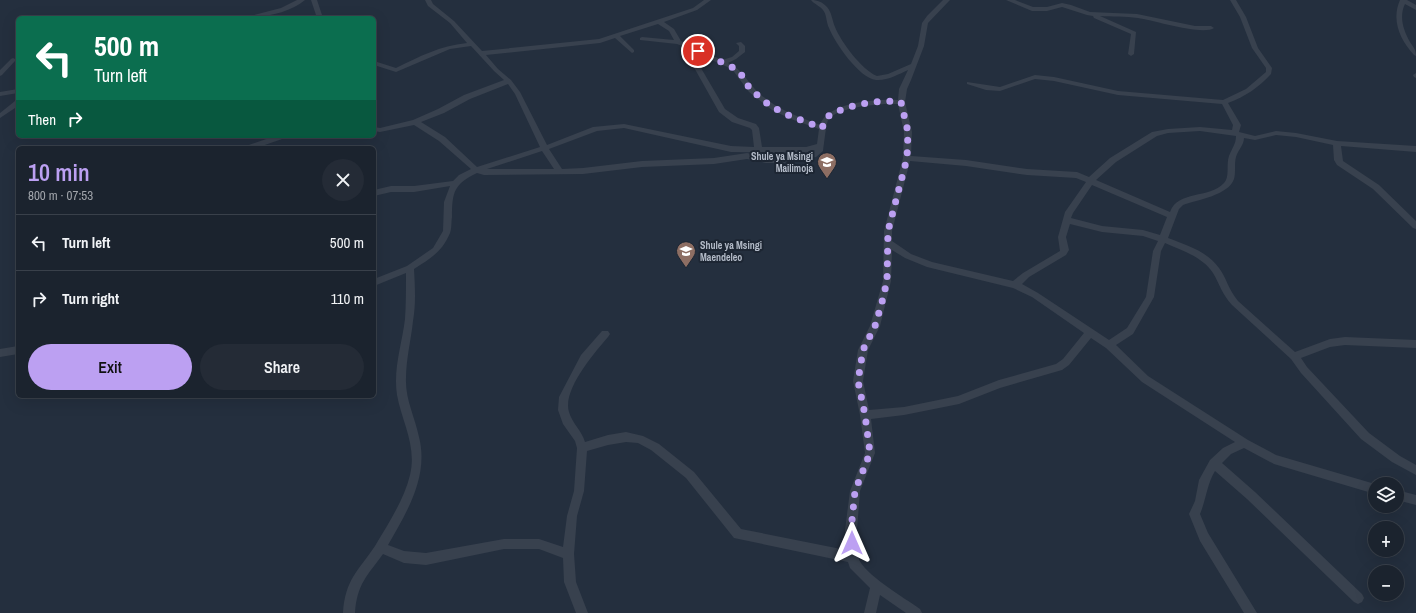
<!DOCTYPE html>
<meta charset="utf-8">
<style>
body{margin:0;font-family:"Archivo Narrow",sans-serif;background:#242b36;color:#f1f3f6;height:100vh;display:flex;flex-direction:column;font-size:15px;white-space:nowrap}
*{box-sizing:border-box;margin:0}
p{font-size:13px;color:#a0a4aa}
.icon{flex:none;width:22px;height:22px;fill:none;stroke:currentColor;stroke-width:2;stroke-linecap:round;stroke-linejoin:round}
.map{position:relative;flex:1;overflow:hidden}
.side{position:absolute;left:16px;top:146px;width:360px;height:252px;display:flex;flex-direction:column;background:#1b232e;border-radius:6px;box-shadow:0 4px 16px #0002,0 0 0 1px #39404a}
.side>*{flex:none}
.banner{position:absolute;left:16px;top:16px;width:360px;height:122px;border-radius:6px;box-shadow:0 4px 16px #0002,0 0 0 1px #39404a;background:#0b6e4f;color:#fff;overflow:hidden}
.buttons{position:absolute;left:1368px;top:477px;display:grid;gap:8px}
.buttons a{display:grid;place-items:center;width:36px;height:36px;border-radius:50%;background:#1b232e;box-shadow:0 4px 16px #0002,0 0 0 1px #39404a;font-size:20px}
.pin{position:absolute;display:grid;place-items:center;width:34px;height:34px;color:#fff;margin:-17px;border:2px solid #fff;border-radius:50%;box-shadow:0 1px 4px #0007}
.me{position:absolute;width:44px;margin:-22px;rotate:0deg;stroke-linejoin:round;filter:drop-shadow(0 0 3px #0008)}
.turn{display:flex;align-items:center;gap:14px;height:84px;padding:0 12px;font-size:18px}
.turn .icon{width:52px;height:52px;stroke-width:2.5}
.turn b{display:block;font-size:28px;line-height:34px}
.then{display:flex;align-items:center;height:38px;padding:0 12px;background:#0003;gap:8px;font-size:15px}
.round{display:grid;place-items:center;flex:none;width:42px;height:42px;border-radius:21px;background:#242b36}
.overview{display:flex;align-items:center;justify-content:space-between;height:68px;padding:0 12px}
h1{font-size:24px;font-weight:600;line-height:30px;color:#bca0f2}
.cta{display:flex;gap:8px;margin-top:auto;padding:8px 12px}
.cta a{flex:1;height:46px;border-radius:24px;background:#bca0f2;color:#111;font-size:16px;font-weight:600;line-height:46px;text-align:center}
.cta a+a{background:#242b36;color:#f1f3f6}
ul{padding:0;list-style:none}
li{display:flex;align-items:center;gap:12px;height:56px;padding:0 12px;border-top:1px solid #39404a}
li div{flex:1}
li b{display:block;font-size:15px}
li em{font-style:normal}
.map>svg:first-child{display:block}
</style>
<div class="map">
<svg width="1416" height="613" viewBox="0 0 1416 613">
<rect width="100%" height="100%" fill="#242f3e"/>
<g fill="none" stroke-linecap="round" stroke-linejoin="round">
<path fill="#38414e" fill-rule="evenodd" d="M297,0H305C290,13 262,18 243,18L281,8Z
M311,0H317L323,18H317Z
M425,0H431L433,4L454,21L482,51L599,39L693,8L704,0H711L697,10L664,22L674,29L681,41L722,60L732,57L739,51V46L736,43L741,42L745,46V52L736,59L728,63C744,70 748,84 761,95C778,110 799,117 820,125C827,102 878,99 898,100L899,89L908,70C899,74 887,81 876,80C859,78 835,43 829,28C826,22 827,15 823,10C820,6 814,4 811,0C818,0 822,2 827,7C832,13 832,20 835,27C841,42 862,70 877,76L888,74L911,64L918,46L922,23L927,16L943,0H950L928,23L924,46L911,80L907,89L905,102L912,132L911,156L966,160L1027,169L1077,172L1089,177L1110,158L1152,132L1168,129L1200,127L1232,130L1233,125L1222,104L1118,95L1054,81L1035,79L1000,91L986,90L967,84V82L1000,87L1035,75L1054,77L1118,91L1223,100L1246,89L1266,72V68L1252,48L1240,17L1230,0H1236L1246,17L1258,48L1272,68L1271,74C1259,87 1245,97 1228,103L1241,125L1239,132L1255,136L1276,131L1296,133L1337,141L1416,146V152L1341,146L1343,161L1379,185L1416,221V229L1413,228L1373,189L1337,165L1334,160L1333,145L1296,137L1276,135L1255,140L1244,138C1244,145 1238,150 1236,157C1234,164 1236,172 1234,179C1229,195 1197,200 1183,205L1179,209L1168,238C1186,245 1207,251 1219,268C1227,279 1228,289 1238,301L1295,352L1330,339L1345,337L1416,340V348L1345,345L1330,347L1301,358L1307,367L1369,433L1400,456L1416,465V475L1392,462L1361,439L1301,373L1291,359L1232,305C1222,294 1220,285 1213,273C1203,257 1181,250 1165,243L1161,251L1154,297L1133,334L1116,345L1148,376L1248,440L1276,455L1375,484V494L1274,464L1244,448L1231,454L1222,463L1255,492L1362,594L1364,598L1362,602L1358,604L1354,602L1247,499L1215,471C1207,484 1206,500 1200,514L1208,533L1257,613H1244L1200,541L1189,514L1195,501L1199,480L1210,460L1223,448L1235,442L1142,382L1106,348L1091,338L1069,365L1062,370L1000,388L959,404L904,415L871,419L875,453L860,491L857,530L858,557C863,574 905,598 920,609L922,613H906L880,595L876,613H864L870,588L850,568L848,562L734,538L686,478L651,450L638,443L626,442L608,445L587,451L584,491L577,516L574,554L576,582L588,613H576L564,582L563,558L539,549H504L426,565L404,563L383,554C367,576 357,584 355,613H343C345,580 358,571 375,546C388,524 404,500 410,475C417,446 402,422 397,395C393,369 402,344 405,319C406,304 406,289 406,273L374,286V279L407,266L433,248L443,231L444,202L450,186L414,192H391L374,196V190L391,186H414L453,181L459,175L471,169L439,141L414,125L380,132L374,131V127L380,128L413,120L438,109L464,95L504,80L494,71L471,46L450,49L396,72L374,65V61L396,68C421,56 439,46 467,43L450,23L428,6ZM658,24L669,31L674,40L642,37L640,38V40L677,44L682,46L719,112L732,122L750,128L752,130L754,147L731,146L624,124L593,127L547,145L520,92L511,80L498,69L486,55L600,43L615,38L632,53L634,52V50L620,36ZM691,51L732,69L749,92L772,110L791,119L819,129L817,144L806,147H762L759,128L756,124L738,118L725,109ZM508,84L515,94L540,147L477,167L445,137L421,122L444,113L470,99ZM885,104H898L904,132L903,158L884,231L883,281L870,326L858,350L853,381L860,415L865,453L850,491L845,530L846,550L741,529L694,472L659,444L643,436L626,432L608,435L585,442C582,431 572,423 569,412C562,390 595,352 608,337L610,334L608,331H602L581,355L559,397L558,410L563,424L575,441L577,448L574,491L567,516L563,547L539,539H504L426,553L404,551L388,545C407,512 429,476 419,437C415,417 405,399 406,378C406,359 411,340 413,321C416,304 415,287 414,269C431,258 442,252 450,233C452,228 451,222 452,217C452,192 454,184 477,173L484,175L583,174L642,167L714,164L747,159L766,163H783L816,157L823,151C824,144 826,125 828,120C836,108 871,105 885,104ZM624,128L731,152L806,153L815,150L811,153L783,157H766L747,153L714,158L642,161L583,168L562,169L549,149L597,131ZM1200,131L1236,136C1236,144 1232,148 1229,156C1226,164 1230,177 1224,183C1209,199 1178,190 1170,212L1096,180L1116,162L1157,136L1168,133ZM542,151L554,169H487ZM910,161L966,166L1027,175L1076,178L1086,182L1065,212L1058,237L1060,251L1023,273L1013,281L932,262L911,254L892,241V231ZM1092,185L1167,217L1160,235L1143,230L1102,226L1071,218L1073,213ZM1070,224L1102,232L1143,236L1158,241L1153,251L1146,297L1127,328L1109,340L1038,293L1022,284L1029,277L1066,255L1069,250L1066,237ZM892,250L905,258L927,267L1013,288L1032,297L1084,333L1063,359L1056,364L999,380L958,396L904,407L869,410L863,381L868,350L880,326L891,281Z
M1006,0H1015L1033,7H1047L1062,3L1071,5L1090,12L1137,14L1195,26H1211L1214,28C1203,36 1153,20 1138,18C1125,16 1112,17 1100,16L1136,32L1134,54L1131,56L1128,54L1131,34L1094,18L1093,16L1087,15L1062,7L1047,11H1032Z
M1400,0H1407L1416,5V10L1405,4C1399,16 1403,30 1410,42C1413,47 1416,49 1416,56L1414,55C1400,40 1391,20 1400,0Z
M13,58L15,59V61L2,75L0,76V70L11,59Z
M1416,73V78L1414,77L1413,75Z
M18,89V93L0,96V92Z
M15,101H18V106L0,118V113Z
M275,136H286L285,138L256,148H245L246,146Z
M18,346V354L0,357V349Z
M1397,490L1416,495V505L1397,500Z"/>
</g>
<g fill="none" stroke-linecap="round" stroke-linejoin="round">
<path stroke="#bca0f2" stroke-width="7" stroke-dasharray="0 12.6" d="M698,51L734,68L741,74L750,89L768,104L783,113L822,128L826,118C842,105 881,99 901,102L908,132L907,158L888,231L887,281L882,302L875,326L863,350L858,381L865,415L870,453L855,491L851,530L852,543"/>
</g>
<defs>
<symbol id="school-pin" viewBox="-11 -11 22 30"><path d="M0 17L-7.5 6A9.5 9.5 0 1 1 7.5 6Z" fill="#8d6e63" stroke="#1d2633"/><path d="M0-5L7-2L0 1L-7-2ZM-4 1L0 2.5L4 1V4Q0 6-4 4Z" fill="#fff"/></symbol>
</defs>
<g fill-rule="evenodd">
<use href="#school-pin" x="816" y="151" width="22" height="30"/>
<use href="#school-pin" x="675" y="240" width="22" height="30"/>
</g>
<g text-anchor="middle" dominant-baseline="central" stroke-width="4" stroke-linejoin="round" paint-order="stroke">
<g font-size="10" font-weight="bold" fill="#b4bcc9" stroke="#1d2633" text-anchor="end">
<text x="813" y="156">Shule ya Msingi<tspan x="813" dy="12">Mailimoja</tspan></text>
<text x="700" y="245" text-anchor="start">Shule ya Msingi<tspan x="700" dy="12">Maendeleo</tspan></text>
</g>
</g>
</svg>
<div class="buttons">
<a><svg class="icon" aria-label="layers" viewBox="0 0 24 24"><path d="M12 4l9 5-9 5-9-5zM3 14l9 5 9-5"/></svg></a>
<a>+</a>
<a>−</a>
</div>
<div class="pin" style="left:698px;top:51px;background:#d93025"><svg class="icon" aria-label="arrive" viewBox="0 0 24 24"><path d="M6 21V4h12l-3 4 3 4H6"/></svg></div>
<svg class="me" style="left:852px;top:543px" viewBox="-20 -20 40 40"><path d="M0-17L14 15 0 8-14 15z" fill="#bca0f2" stroke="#fff" stroke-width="4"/></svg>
<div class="banner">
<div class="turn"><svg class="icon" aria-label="left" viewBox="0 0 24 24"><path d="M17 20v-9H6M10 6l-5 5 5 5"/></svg><div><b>500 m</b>Turn left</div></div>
<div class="then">Then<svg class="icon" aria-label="right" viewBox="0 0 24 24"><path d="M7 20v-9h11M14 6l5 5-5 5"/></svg></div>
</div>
<section class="side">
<div class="overview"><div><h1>10 min</h1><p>800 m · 07:53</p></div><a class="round"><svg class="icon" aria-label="close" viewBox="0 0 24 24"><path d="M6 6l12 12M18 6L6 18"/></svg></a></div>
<ul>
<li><svg class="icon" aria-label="left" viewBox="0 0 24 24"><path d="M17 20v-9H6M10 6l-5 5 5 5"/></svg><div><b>Turn left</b></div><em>500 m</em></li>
<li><svg class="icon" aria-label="right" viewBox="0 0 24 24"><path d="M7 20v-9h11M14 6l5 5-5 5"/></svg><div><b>Turn right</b></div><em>110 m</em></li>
</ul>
<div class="cta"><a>Exit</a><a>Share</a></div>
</section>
</div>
